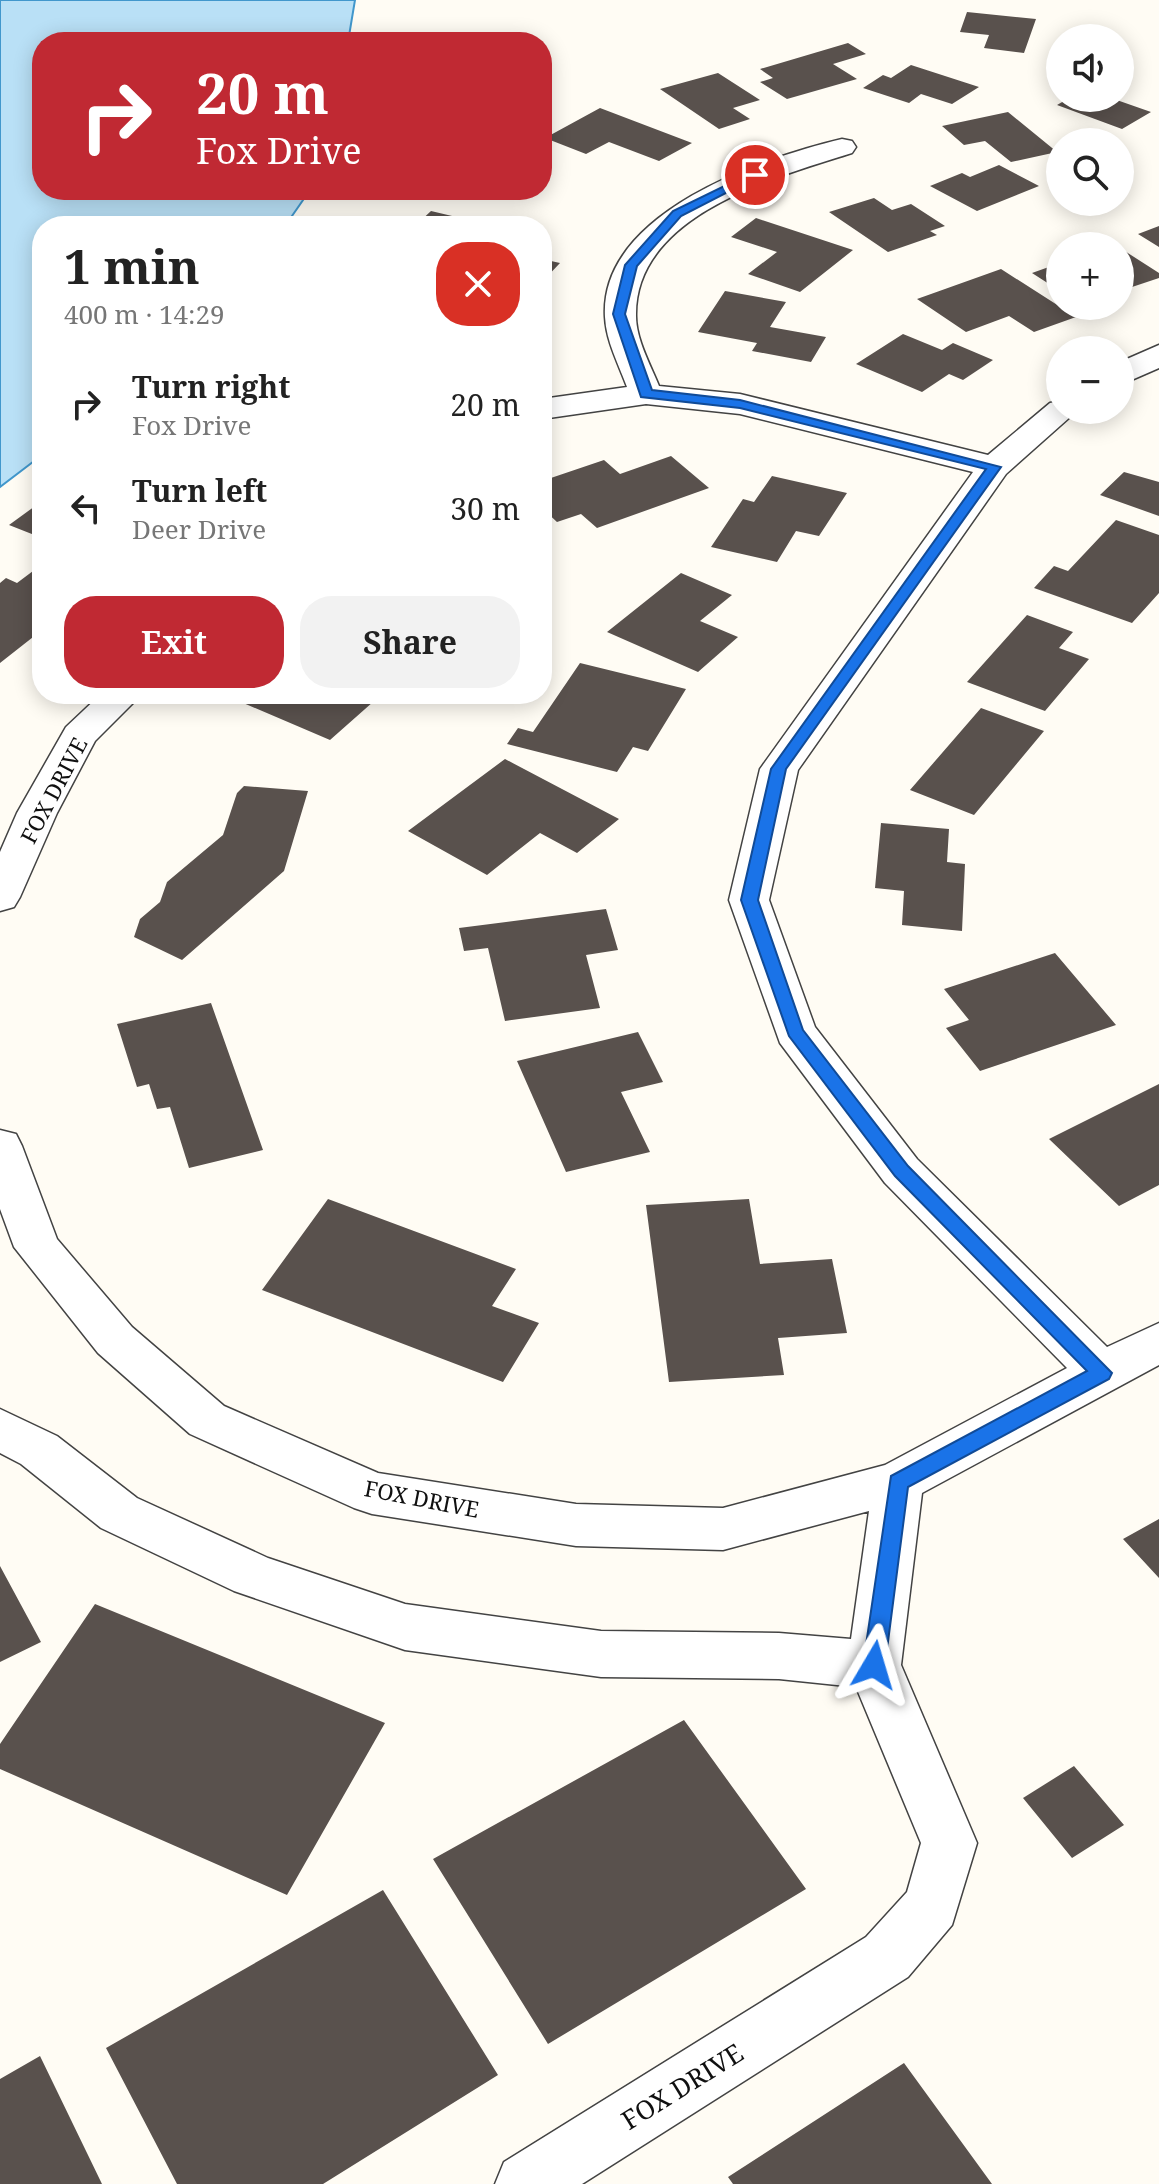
<!DOCTYPE html>
<meta charset="utf-8">
<style>
body{margin:0;font-family:"Noto Serif",serif;background:#f2f2f2;color:#222;height:100vh;display:flex;flex-direction:column;font-size:30px;white-space:nowrap}
*{box-sizing:border-box;margin:0}
p{font-size:26px;color:#767676}
.icon{flex:none;width:44px;height:44px;fill:none;stroke:currentColor;stroke-width:2;stroke-linecap:round;stroke-linejoin:round}
.map{position:relative;flex:1;overflow:hidden}
.drawer{position:absolute;left:32px;top:216px;width:520px;height:488px;display:flex;flex-direction:column;background:#fff;border-radius:32px;box-shadow:0 4px 20px #0003}
.drawer>*{flex:none}
.guide{position:absolute;left:32px;top:32px;width:520px;height:168px;border-radius:32px;box-shadow:0 4px 20px #0003;background:#c02933;color:#fff;overflow:hidden}
.buttons{position:absolute;left:1046px;top:24px;display:grid;gap:16px}
.buttons a{display:grid;place-items:center;width:88px;height:88px;border-radius:50%;background:#fff;box-shadow:0 4px 20px #0003;font-size:40px}
.pin{position:absolute;display:grid;place-items:center;width:68px;height:68px;color:#fff;margin:-34px;border:4px solid #fff;border-radius:50%;box-shadow:0 2px 8px #0007}
.me{position:absolute;width:88px;margin:-44px;rotate:7deg;stroke-linejoin:round;filter:drop-shadow(0 0 6px #0008)}
.turn{display:flex;align-items:center;gap:28px;height:168px;padding:0 32px;font-size:36px}
.turn .icon{width:104px;height:104px;stroke-width:2.5}
.turn b{display:block;font-size:56px;line-height:68px}
.round{display:grid;place-items:center;flex:none;width:84px;height:84px;border-radius:32px;background:#f2f2f2}
.head{display:flex;align-items:center;justify-content:space-between;height:136px;padding:0 32px}
h1{font-size:48px;font-weight:700;line-height:60px}
.button{display:flex;gap:16px;margin-top:auto;padding:16px 32px}
.button a{flex:1;height:92px;border-radius:32px;background:#c02933;color:#fff;font-size:32px;font-weight:700;line-height:92px;text-align:center}
.button a+a{background:#f2f2f2;color:#222}
ul{padding:0;list-style:none}
li{display:flex;align-items:center;gap:24px;height:104px;padding:0 32px}
li div{flex:1}
li b{display:block;font-size:30px}
li em{font-style:normal}
.map>svg:first-child{display:block}
</style>
<div class="map">
<svg width="1159" height="2184" viewBox="0 0 1159 2184">
<rect width="100%" height="100%" fill="#fffcf4"/>
<path fill="#b9e0f6" stroke="#4197cc" stroke-width="2" d="M0,0H355L348,42H42V190H310L285,226H42V455L0,487Z"/>
<path fill="#59514d" d="M967,12L1036,19L1024,53L984,48L989,35L960,32Z
M848,43L866,54L833,64L857,79L787,99L760,82L773,78L760,69Z
M911,65L979,87L952,104L921,94L909,103L863,88L883,75L891,78Z
M718,73L760,100L733,108L750,119L719,129L660,89Z
M1069,98H1111L1151,112L1122,129L1057,105Z
M600,108L692,143L659,161L609,142L586,154L545,138Z
M1008,112L1057,152L1011,162L985,141L964,145L942,126Z
M999,165L1039,186L977,211L930,186L962,173L970,177Z
M874,198L892,210L911,204L945,226L930,231L937,235L888,252L829,212Z
M431,211L490,225L489,226H415Z
M756,218L853,250L800,292L748,274L777,252L731,237Z
M1159,226V247L1138,234Z
M1120,248L1159,273V278L1120,291Z
M542,259L560,263L542,282Z
M1060,263V291L1032,273Z
M1001,269L1076,317L1034,332L1009,316L966,332L917,299Z
M725,291L786,302L770,327L826,337L811,362L752,351L757,343L698,332Z
M903,334L942,350L953,343L993,360L963,380L949,374L922,392L856,364Z
M671,456L709,488L597,528L581,514L557,522L542,508V481L604,460L620,474Z
M1124,472L1159,482V516L1100,495Z
M772,476L847,493L819,536L796,531L777,562L711,547L743,499L754,502Z
M42,501V538L9,525Z
M1116,520L1159,535V593L1132,623L1034,588L1054,566L1068,571Z
M37,568L42,570V630L0,663V583L6,578L17,583Z
M681,573L732,595L700,621L738,637L698,672L607,632Z
M1027,615L1073,632L1059,648L1089,659L1045,711L967,682Z
M580,663L686,689L648,751L633,747L617,772L507,744L518,728L533,732Z
M250,694H382L330,740L241,702Z
M981,708L1044,731L974,815L910,790Z
M505,759L619,819L577,853L540,833L487,875L408,831Z
M244,786L308,791L284,871L182,960L134,937L140,919L160,902L167,882L223,835L237,793Z
M881,823L949,829L947,862L965,864L962,931L902,925L904,891L875,888Z
M606,909L618,950L586,955L600,1008L505,1021L488,948L464,951L459,928Z
M1055,953L1116,1025L980,1071L946,1028L969,1020L944,989Z
M211,1003L263,1150L189,1168L170,1107L157,1109L149,1084L137,1087L117,1024Z
M638,1032L663,1082L621,1092L650,1152L566,1172L517,1061Z
M1159,1084V1185L1119,1206L1049,1139Z
M328,1199L516,1269L492,1306L539,1323L503,1382L262,1290Z
M749,1199L760,1264L832,1259L847,1333L778,1338L784,1375L669,1382L646,1205Z
M1159,1519V1578L1123,1539Z
M0,1566L41,1642L0,1662Z
M95,1604L385,1723L287,1895L0,1769V1744Z
M684,1720L806,1889L548,2044L433,1859Z
M1074,1766L1124,1825L1072,1858L1023,1798Z
M383,1890L498,2075L323,2184H177L106,2048Z
M40,2056L102,2184H0V2079Z
M904,2063L992,2184H733L728,2177Z"/>
<g fill="none" stroke-linecap="round" stroke-linejoin="round">
<defs>
<path id="minor" d="M842,139L852,141L856,147L852,153C776,177 634,215 636,316C636,339 650,364 659,386L740,394L988,455L1050,403L1060,401V410H1078L1006,474L798,770L769,900L815,1027L917,1159L1107,1347L1159,1323V1365L922,1493L901,1665L977,1843L952,1925L908,1977L582,2184H495L504,2162L866,1937L907,1892L921,1843L856,1687L779,1679L601,1677L405,1650L234,1591L101,1528L21,1464L0,1453V1409L57,1436L137,1498L268,1558L405,1604L601,1631L779,1633L851,1639L869,1511L723,1550L576,1546L372,1514L354,1508L190,1434L98,1353L14,1247L0,1209V1130L16,1134L22,1146L57,1239L132,1327L224,1406L378,1473L576,1504L723,1508L885,1465L1067,1368L885,1183L780,1043L729,900L760,769L973,472L740,414L646,404L542,419V399L627,387C619,365 606,341 605,317C599,213 762,158 842,139Z
M1159,345V368L1120,385V362Z
M101,694H142L95,741L57,813L20,897L14,907L0,911V852L17,813L66,727Z"/>
</defs>
<use href="#minor" stroke="#434343" stroke-width="3"/>
<use href="#minor" fill="#fff" fill-rule="evenodd"/>
</g>
<path fill="#1a73e8" stroke="#114b97" stroke-width="2" d="M751,173L761,175L681,216L637,266L625,314L652,390L740,400L1001,467L786,769L758,900L803,1030L908,1166L1112,1373L1109,1379L908,1487L885,1665L882,1672L874,1675L867,1672L863,1665L891,1476L1087,1371L895,1176L789,1036L741,900L771,769L986,469L740,408L641,397L613,314L625,265L673,211Z"/>
<g text-anchor="middle" dominant-baseline="central" stroke-width="8" stroke-linejoin="round" paint-order="stroke">
<g font-size="22" fill="#101010" stroke="#fff">
<text transform="translate(53 790) rotate(-62)">FOX DRIVE</text>
<text transform="translate(422 1498) rotate(11)">FOX DRIVE</text>
</g>
<g font-size="26" fill="#101010" stroke="#fff">
<text transform="translate(682 2086) rotate(-32)">FOX DRIVE</text>
</g>
</g>
</svg>
<div class="buttons">
<a><svg class="icon" aria-label="sound" viewBox="0 0 24 24"><path d="M4 9h4l5-4v14l-5-4H4zM17 9q2 3 0 6"/></svg></a>
<a><svg class="icon" aria-label="search" viewBox="0 0 24 24"><circle cx="10" cy="10" r="6"/><path d="M15 15l6 6"/></svg></a>
<a>+</a>
<a>−</a>
</div>
<div class="pin" style="left:755px;top:175px;background:#d93025"><svg class="icon" aria-label="arrive" viewBox="0 0 24 24"><path d="M6 21V4h12l-3 4 3 4H6"/></svg></div>
<svg class="me" style="left:874px;top:1665px" viewBox="-20 -20 40 40"><path d="M0-17L14 15 0 8-14 15z" fill="#1a73e8" stroke="#fff" stroke-width="4"/></svg>
<div class="guide">
<div class="turn"><svg class="icon" aria-label="right" viewBox="0 0 24 24"><path d="M7 20v-9h11M14 6l5 5-5 5"/></svg><div><b>20 m</b>Fox Drive</div></div>
</div>
<section class="drawer">
<div class="head"><div><h1>1 min</h1><p>400 m · 14:29</p></div><a class="round" style="background:#d93025;color:#fff"><svg class="icon" aria-label="close" viewBox="0 0 24 24"><path d="M6 6l12 12M18 6L6 18"/></svg></a></div>
<ul>
<li><svg class="icon" aria-label="right" viewBox="0 0 24 24"><path d="M7 20v-9h11M14 6l5 5-5 5"/></svg><div><b>Turn right</b><p>Fox Drive</p></div><em>20 m</em></li>
<li><svg class="icon" aria-label="left" viewBox="0 0 24 24"><path d="M17 20v-9H6M10 6l-5 5 5 5"/></svg><div><b>Turn left</b><p>Deer Drive</p></div><em>30 m</em></li>
</ul>
<div class="button"><a>Exit</a><a>Share</a></div>
</section>
</div>
